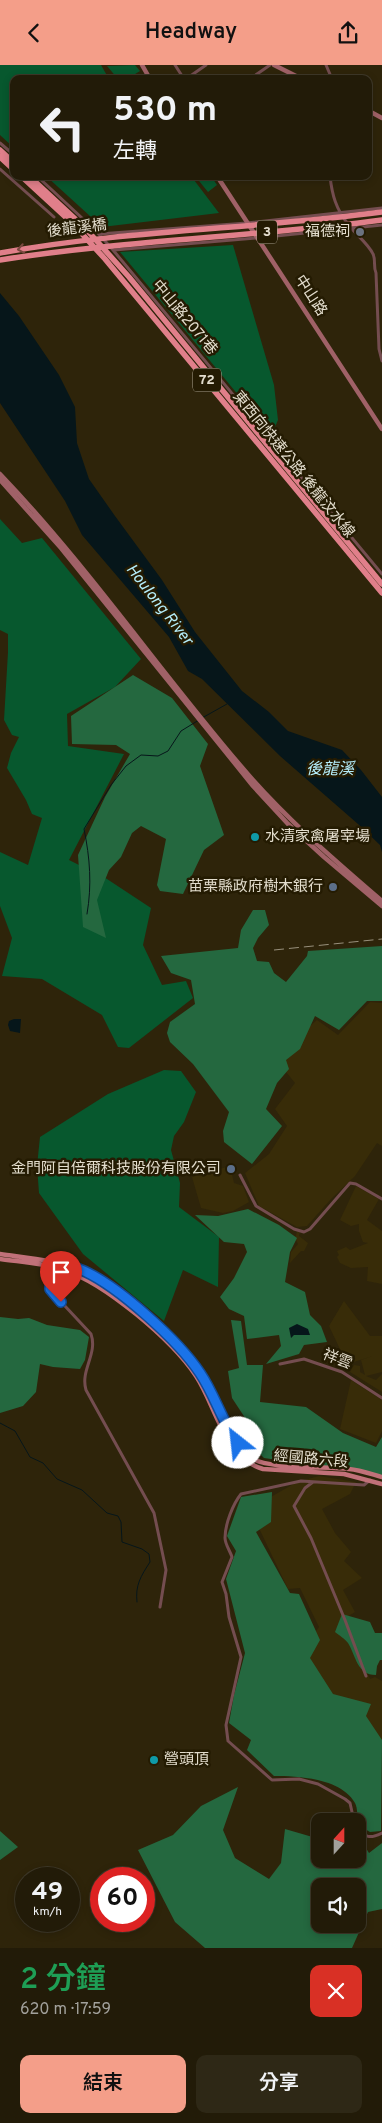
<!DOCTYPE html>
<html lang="zh-TW">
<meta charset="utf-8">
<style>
body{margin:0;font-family:Overpass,"Noto Sans TC",sans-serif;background:#2e2816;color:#f1f3f6;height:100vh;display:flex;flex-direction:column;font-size:19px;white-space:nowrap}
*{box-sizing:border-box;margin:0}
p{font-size:16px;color:#a2a19c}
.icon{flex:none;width:28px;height:28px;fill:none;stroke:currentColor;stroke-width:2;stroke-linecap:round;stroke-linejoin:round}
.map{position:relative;height:1883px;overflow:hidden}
.panel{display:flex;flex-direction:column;background:#221b08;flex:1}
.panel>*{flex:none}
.hud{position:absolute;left:10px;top:10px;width:362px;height:105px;border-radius:10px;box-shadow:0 2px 8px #0003,0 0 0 1px #3f3929;background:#221b08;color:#f1f3f6;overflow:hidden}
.needle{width:32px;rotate:21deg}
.controls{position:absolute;left:311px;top:1748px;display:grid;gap:10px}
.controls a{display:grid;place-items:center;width:55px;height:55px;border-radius:10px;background:#221b08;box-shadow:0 2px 8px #0003,0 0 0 1px #3f3929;font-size:25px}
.speed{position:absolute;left:15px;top:1802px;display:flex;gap:10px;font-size:25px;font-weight:700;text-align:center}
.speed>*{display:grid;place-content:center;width:65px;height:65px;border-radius:50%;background:#221b08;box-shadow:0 2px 8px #0003,0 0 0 1px #3f3929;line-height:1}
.speed small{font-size:12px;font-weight:400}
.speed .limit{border:8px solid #d22;background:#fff;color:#111}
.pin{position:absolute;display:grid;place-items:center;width:42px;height:42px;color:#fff;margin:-51px -21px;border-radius:50% 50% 50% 0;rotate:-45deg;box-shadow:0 0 5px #0007}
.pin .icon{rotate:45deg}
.me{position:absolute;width:55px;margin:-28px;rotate:331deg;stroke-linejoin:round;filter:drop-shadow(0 0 4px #0008)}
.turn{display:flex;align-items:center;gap:18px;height:105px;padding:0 20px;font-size:22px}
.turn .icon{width:65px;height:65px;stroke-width:2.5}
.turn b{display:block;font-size:35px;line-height:42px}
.round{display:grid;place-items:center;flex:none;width:52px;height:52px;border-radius:10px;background:#2e2816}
.headline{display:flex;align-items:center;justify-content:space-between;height:85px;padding:0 20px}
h1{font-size:30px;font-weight:600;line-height:38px;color:#1e9e55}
.cta{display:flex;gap:10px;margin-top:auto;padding:10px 20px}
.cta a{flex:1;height:58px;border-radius:10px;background:#f49e89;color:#111;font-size:20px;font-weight:600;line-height:58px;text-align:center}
.cta a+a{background:#2e2816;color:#f1f3f6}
header{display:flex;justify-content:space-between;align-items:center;height:65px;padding:0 20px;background:#f49e89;color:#111;font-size:22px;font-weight:600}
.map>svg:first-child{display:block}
</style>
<header><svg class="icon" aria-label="back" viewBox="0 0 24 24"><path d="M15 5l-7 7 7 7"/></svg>Headway<svg class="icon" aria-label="share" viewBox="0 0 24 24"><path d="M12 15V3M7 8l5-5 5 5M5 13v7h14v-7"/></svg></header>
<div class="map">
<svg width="382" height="1883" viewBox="0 0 382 1883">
<rect width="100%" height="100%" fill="#2e240a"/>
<path fill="#382c08" d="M370,937L382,938V1081L377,1078L355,1111L331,1134L307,1161L297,1162L259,1141L245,1108L269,1089L287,1061L275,1044L295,1018L274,992L317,955L338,970Z
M230,1101L234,1118L243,1121L249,1137L233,1146L223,1148L201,1143L192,1112Z
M356,1121L379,1134L367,1155L382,1166V1219L367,1216L368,1202L351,1203L340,1198L337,1192L339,1190L337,1186L346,1182L350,1185L368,1178L363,1177L359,1166V1159L351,1161L340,1155Z
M297,1167H300L299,1171L308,1178L304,1186H301L290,1198L291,1187L298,1179L295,1173Z
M344,1236L370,1271H382V1307L366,1311L376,1315L382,1309V1327L350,1307L354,1300L360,1301V1307L365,1310L361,1295L373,1291L347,1299L329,1261Z
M351,1315L382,1335V1366L376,1378L340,1364Z
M319,1411L356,1417L350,1429L322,1444L335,1468L351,1487L344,1496L362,1513L343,1525L355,1547L340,1556L356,1583L370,1614L375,1612L382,1616V1679L329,1633L300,1588L319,1562L300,1523L288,1524L257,1459L269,1433L297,1417Z"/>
<path fill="#07582e" d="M0,0H101L109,14H14V83L0,70Z
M135,0L140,6L127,14H118L107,1Z
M46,111H191L219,148L102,162Z
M195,111H211L217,120L208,127Z
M233,180L274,320L278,355L275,362L268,366L120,187Z
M0,454L22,478L42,473L141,594L115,622L67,649L68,681L124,689L69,795L107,814L151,843L143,880L162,920L186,916L193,933L129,983L118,982L102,950L42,914L2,911L12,873L0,841V787L28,800L42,753L32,749L26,735L7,703L11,688L19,672L12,670L4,655L8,587V569L0,565Z
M164,1005L181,1006L196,1027L184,1057L174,1071L171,1085L180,1118L179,1142L219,1172L218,1222L183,1205L164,1256L83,1189L39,1128L37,1101L40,1072L108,1029Z"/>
<path fill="#24683f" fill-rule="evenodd" d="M133,610L172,633L208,679L200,701L224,770L204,785L183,829L160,826L157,820L166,774L141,761L132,768L121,792L109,805L97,835L106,873L83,862L78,790L105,732L130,689L116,680L72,679L71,651Z
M253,845H265L269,860L258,873L253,883L257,896L269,897L274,908L286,917L307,891L308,886L382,881V936H367L339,965L315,951L300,984L286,995L289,1004L277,1018L266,1044L282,1061L252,1099L224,1077L223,1066L229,1047L193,999L170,977L167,968L170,957L195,939L191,915L171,908L161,891L238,883L241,865Z
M248,1144L279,1160L297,1173L290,1187L285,1217L305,1227L310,1250L321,1261L327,1277L304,1280L299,1289L266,1299L281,1281L279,1270L247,1274L244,1251L229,1244L220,1232L234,1213L247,1187L244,1179L224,1177L195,1150L218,1151Z
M0,1252L18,1254L29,1253L47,1260L80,1265L89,1272L85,1295L80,1304L53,1302L40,1299L36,1327L23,1341L0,1348Z
M231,1255L241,1256L247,1300H263L260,1337L306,1342L343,1368L376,1382L382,1372V1410L264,1393L241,1370L253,1365L232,1333L228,1306L239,1303Z
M272,1427L271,1457L256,1467L290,1528L299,1529L320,1575L310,1593L333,1629L371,1639L366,1651L382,1675L381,1766L370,1767L358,1760C357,1755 358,1743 355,1738C341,1713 298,1711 274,1711L247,1685L251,1675L229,1658L234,1630L245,1588L226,1514L236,1486L227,1471L241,1432Z
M342,1549L370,1557L375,1568H382V1595H380L377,1601L376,1610C357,1610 356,1591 348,1578C345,1574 339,1570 335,1567Z
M238,1722L223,1765L235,1793L269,1814L281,1798L285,1764L316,1773L320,1771V1794H358V1770L369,1788L382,1778V1844L368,1847L352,1883H205L175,1857L138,1785L173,1770L201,1741ZM320,1821H358V1859H320Z
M0,1766L18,1782L0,1795Z"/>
<path fill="#06161a" d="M0,228L19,251L59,310L75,342L77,378L89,414L115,451L162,515L195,567L242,626L269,647L288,666L342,685L361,705L382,732V787L380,780L358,759L280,691L202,614L188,606L169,572L82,470L65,436L0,338Z
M14,954H21L20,968L10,966L8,960L9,956Z
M297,1259L308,1264L310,1270H294L291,1273L289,1263Z"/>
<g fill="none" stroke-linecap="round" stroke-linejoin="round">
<path stroke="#06161a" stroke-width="1" d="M202,653L227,639
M87,849C92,820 90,793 84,764L111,720L126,701L141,690L158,691L168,686L181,666L199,655
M0,1358L15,1366L30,1392L43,1398L57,1414L82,1425L107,1448L118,1451L121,1457L122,1477L142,1484L149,1489L150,1497C141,1511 135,1520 137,1537"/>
<path stroke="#744d50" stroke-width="3" d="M175,0L184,14
M326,0L332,14
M186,14L206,0
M250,14L270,0
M0,78L14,90
M0,104L54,152
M37,111L97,167L113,185L382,509
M330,111C332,130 336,144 348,159
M352,164C358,171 369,180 373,189C376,195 373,201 376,208L379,284L382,296
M99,169L247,158L382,143
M114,185L257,173L382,160
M240,1110L256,1141L294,1164L304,1167L310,1164L350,1118L356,1119L382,1134
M51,1196L49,1219L51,1226L91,1269C98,1289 80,1305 86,1325L154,1448L166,1505L160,1542
M280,1299L304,1294L342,1307L382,1333
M313,1417L305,1423L294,1441L311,1473L345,1555L366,1611
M354,1756L350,1738L345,1734L318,1719L299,1714L272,1715L228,1676L226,1660L241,1592L229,1552L226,1529L222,1517L232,1492C230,1486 225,1479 225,1473C225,1459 233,1439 241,1429L301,1416L364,1420L370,1415
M358,1762C365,1773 370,1774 382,1768"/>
<path stroke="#a06167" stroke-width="4.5" d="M142,0L150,14
M274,0L302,14
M369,46L382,53
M217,111L382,364
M0,409C87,500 158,604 240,700C283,751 332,793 382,836
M0,415L61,483L253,721L288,759L324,792L382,841"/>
<path stroke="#c17179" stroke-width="4.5" d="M0,1189C28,1193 56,1195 82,1205C116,1218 184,1281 203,1312C217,1336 228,1374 248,1391C264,1405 325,1401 349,1404C360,1405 371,1409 382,1412
M0,1194C21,1197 44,1198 64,1205C105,1218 172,1275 196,1311C216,1341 224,1393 263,1404L344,1409L382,1419"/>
<path stroke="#e07f8a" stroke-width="5.5" d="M0,85L14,98
M0,92L14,105
M21,111L72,158L105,194L382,528
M29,111L86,164L129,212L382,519
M0,188C126,165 255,164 382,147
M0,195C127,175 255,172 382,155"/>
<path stroke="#98907c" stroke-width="1" stroke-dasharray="10 5" stroke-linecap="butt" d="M274,885L382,874"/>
</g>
<defs><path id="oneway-chevron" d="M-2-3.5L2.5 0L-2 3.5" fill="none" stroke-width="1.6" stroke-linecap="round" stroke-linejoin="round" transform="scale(1.25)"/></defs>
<use stroke="#79483f" href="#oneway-chevron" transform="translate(21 184) rotate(170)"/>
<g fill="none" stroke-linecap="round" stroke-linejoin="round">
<defs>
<path id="route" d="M61,1237L50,1224L51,1196C62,1199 73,1201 84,1206C119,1222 178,1275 200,1308C215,1330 222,1357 238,1378"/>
</defs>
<use href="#route" stroke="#114b97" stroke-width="12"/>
<use href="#route" stroke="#1a73e8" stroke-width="9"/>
</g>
<circle fill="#6b7280" stroke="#241b02" stroke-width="2" cx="360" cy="167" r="5"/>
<g fill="#0f9aa8" stroke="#241b02" stroke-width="2">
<circle cx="255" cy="772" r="5"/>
<circle cx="154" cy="1695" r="5"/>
</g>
<g fill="#5c6f8a" stroke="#241b02" stroke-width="2">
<circle cx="333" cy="822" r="5"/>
<circle cx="231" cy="1104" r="5"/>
</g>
<g text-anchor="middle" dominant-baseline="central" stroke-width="5" stroke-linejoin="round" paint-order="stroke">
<g fill="#241b02" stroke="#aaa390" stroke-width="1">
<rect x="257" y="155.5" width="20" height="23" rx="4"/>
<rect x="193" y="303.5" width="28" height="23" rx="4"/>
</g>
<g font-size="14" font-weight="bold" fill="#e3ddcd">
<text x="267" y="167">3</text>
<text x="207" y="315">72</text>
</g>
<g font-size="15" fill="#e3ddcd" stroke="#241b02">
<text transform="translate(77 164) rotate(-7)">後龍溪橋</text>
<text transform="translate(310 231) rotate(57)">中山路</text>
<text transform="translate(184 253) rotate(50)">中山路2071巷</text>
<text transform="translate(293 400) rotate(51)">東西向快速公路 後龍汶水線</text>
<text transform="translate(337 1295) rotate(22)">祥雲</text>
<text transform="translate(311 1395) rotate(5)">經國路六段</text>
</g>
<g font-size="15" fill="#e3ddcd" stroke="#241b02" text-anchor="end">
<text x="350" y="167">福德祠</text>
<text x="265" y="772" text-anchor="start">水清家禽屠宰場</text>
<text x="323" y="822">苗栗縣政府樹木銀行</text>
<text x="221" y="1104">金門阿自倍爾科技股份有限公司</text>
<text x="164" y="1695" text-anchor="start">營頭頂</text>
</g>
<g font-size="16" font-style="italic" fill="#b4edfa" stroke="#241b02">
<text transform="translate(159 540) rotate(52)">Houlong River</text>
<text x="330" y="705">後龍溪</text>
</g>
</g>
</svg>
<div class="controls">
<a><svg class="needle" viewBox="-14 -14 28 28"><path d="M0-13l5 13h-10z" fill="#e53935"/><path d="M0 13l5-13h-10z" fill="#a2a19c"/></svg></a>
<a><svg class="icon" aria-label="sound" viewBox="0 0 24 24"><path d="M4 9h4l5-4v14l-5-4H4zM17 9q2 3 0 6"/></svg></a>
</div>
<div class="speed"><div>49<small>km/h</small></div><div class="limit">60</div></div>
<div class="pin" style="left:61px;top:1237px;background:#d93025"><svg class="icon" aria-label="arrive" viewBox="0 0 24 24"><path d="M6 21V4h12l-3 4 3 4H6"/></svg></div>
<svg class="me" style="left:238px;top:1378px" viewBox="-20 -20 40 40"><circle r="19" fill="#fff"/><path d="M0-13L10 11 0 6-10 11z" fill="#1a73e8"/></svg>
<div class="hud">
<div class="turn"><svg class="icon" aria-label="left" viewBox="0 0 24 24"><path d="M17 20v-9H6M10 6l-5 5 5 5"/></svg><div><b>530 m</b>左轉</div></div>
</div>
</div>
<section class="panel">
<div class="headline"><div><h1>2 分鐘</h1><p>620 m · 17:59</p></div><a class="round" style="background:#d93025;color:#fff"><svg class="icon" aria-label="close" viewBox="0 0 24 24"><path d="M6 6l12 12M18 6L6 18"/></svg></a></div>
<div class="cta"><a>結束</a><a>分享</a></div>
</section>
